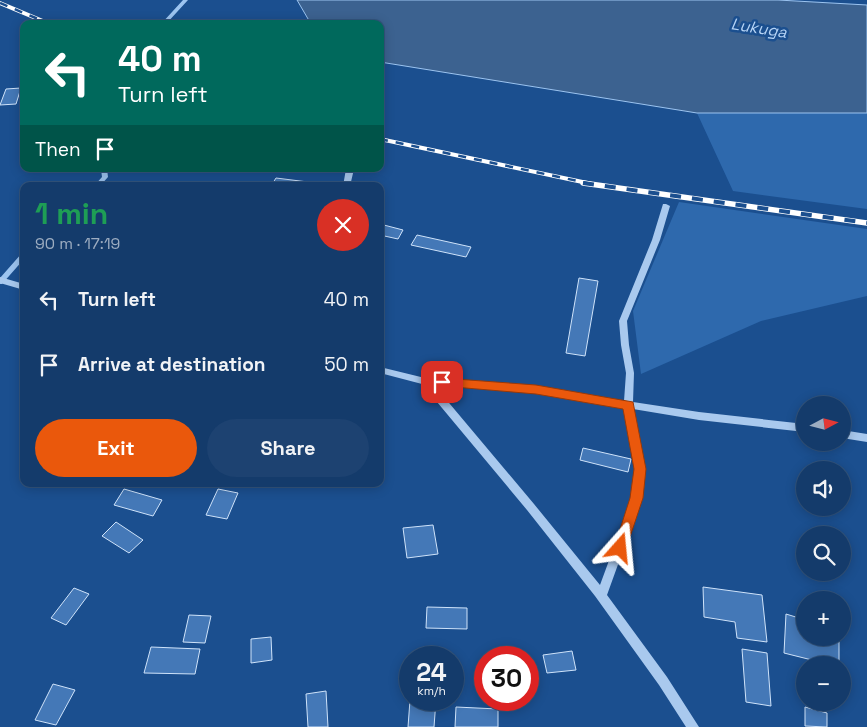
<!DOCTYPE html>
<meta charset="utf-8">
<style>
body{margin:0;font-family:"Space Grotesk",sans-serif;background:#1d4271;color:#f1f3f6;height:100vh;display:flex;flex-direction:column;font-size:19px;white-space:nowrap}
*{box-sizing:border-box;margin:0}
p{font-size:16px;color:#9dadc1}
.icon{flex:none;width:28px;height:28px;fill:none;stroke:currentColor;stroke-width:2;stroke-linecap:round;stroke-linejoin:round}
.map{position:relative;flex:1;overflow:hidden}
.panel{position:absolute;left:20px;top:182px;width:364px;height:305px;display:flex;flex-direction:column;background:#143b6b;border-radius:10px;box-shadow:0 2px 12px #0003,0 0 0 1px #33557e}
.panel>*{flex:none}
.hud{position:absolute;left:20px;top:20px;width:364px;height:152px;border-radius:10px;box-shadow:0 2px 12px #0003,0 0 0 1px #33557e;background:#00695c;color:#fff;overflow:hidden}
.needle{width:32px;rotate:83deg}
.tools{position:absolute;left:796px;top:396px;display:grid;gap:10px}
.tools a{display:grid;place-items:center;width:55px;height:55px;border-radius:50%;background:#143b6b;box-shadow:0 2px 12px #0003,0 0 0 1px #33557e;font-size:25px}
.speed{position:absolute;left:399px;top:646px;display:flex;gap:10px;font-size:25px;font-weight:700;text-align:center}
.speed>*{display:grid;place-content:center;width:65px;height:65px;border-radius:50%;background:#143b6b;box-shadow:0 2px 12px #0003,0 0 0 1px #33557e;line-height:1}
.speed small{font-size:12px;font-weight:400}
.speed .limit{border:8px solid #d22;background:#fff;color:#111}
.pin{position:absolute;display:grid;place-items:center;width:42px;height:42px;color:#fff;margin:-21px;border-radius:10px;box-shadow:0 2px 8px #0006}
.me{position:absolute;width:55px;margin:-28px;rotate:18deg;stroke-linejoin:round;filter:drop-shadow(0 0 4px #0008)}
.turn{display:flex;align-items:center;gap:18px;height:105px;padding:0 15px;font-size:22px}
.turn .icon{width:65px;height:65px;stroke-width:2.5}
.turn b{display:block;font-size:35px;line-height:42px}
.then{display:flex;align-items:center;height:48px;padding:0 15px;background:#0003;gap:10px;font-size:19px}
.round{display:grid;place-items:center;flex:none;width:52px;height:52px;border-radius:26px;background:#1d4271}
.overview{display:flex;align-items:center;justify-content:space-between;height:85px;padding:0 15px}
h1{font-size:30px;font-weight:700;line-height:38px;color:#1e9e55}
.primary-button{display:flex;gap:10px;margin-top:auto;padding:10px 15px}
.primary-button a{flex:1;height:58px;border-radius:30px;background:#ea580c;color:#fff;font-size:20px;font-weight:700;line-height:58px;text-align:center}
.primary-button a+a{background:#1d4271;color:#f1f3f6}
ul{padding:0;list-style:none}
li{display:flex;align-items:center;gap:15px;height:65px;padding:0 15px}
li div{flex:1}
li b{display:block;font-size:19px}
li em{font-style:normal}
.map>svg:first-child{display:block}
</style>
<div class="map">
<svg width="867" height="727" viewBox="0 0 867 727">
<rect width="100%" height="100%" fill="#1b4f8f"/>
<path fill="#2e69ad" d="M697,113H867V209L733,191Z
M679,202L867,229V296L761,321L641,374L633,311Z"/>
<path fill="#3c6290" stroke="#9cc4f0" d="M297,0H778L867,5V113H697L380,62V24H311Z"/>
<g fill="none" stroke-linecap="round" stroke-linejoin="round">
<path fill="#9cc4f0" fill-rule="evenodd" d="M183,0H188L166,24H161Z
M101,169H107L108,177L100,186H94L102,177Z
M22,253H24V259L2,284H0V278Z"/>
</g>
<path fill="#4478b7" stroke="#cfe3fa" d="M21,88L16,104L0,105L6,89Z
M276,178L308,182L306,186H271Z
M380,224L403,230L398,239L380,235Z
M417,235L471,247L466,257L411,245Z
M579,278L598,281L585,356L566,353Z
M583,448L631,459L628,472L580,460Z
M124,489L162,500L153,516L114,505Z
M218,489L238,493L227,519L206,515Z
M116,522L143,540L129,553L102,536Z
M433,525L438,554L407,558L403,528Z
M703,587L762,595L767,642L737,638L735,622L704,617Z
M74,588L89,594L66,625L51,618Z
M799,606L805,607V638H839V665H832L784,653L786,614L799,618Z
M427,607L467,608V629L426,628Z
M189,615L211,616L205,643L183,642Z
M271,637L272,660L251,663V639Z
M151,647L200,649L195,674L144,673Z
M742,649L767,653L771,706L746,702Z
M572,651L576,670L547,673L543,655Z
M53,684L75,690L56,725L35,720Z
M326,691L328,727H308L306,694Z
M410,700H436L434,727H408Z
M456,707L498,709V727H455Z
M805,707L827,713V727L805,726Z"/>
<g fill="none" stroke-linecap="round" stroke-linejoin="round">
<path fill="#a9c9ee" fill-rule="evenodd" d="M346,169H354L350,186H343Z
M663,204H666L670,206L660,240L627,321L629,345L634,373L633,402L699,412L805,424V432L699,420L633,409L645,469L642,498L607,595L667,677L699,727H686L659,685L595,596L527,510L422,384L380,373V367L425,378L536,387L624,401L626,373L621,345L619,321L652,240ZM434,385L536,393L624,407L635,469L632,498L600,585L534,504Z
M0,277L24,284V290L0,283Z
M842,430L867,434V442L842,438Z"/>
<defs>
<path id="rail-far1" d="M0,3L50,24
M380,139L592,184"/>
<path id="rail" d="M583,183L867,223"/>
</defs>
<use href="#rail-far1" stroke="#fff" stroke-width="4"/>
<use href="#rail" stroke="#fff" stroke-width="5.5"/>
<use href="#rail-far1" stroke="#1b4f8f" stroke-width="2.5" stroke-dasharray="8" stroke-linecap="butt"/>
<use href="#rail" stroke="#1b4f8f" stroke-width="4" stroke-dasharray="11" stroke-linecap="butt"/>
</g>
<path fill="#ea580c" stroke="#983908" d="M442,378L536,385L633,402L646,469L643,498L625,552L620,554L615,552L614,548L630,498L634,469L623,409L536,394L442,386L437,382Z"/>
<g text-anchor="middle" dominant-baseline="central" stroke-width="5" stroke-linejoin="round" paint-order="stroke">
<g font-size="16" font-style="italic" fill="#b5d3f5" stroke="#1b4f8f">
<text transform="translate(759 28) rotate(9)">Lukuga</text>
</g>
</g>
</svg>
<div class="tools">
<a><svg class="needle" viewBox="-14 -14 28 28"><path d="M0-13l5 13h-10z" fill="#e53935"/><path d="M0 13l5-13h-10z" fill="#9dadc1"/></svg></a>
<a><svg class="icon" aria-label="sound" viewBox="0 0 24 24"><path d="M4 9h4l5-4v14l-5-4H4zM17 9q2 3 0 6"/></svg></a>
<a><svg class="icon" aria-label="search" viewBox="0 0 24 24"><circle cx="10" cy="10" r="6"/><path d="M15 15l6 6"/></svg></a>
<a>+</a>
<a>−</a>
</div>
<div class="speed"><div>24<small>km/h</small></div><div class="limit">30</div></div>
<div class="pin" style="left:442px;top:382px;background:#d93025"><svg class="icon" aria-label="arrive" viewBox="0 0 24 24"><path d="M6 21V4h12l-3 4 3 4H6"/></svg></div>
<svg class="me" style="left:620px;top:548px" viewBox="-20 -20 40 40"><path d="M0-17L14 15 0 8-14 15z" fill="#ea580c" stroke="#fff" stroke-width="4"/></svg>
<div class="hud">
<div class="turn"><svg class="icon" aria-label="left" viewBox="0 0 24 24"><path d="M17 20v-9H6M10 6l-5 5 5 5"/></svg><div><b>40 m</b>Turn left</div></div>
<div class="then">Then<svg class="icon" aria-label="arrive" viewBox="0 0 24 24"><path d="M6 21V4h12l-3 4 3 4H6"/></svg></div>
</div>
<section class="panel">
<div class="overview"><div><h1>1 min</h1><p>90 m · 17:19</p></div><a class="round" style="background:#d93025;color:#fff"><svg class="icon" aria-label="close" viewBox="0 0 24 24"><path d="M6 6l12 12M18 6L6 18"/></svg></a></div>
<ul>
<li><svg class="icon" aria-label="left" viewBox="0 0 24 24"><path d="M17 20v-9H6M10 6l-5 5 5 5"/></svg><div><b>Turn left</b></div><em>40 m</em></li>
<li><svg class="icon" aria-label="arrive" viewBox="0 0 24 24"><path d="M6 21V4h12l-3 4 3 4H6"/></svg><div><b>Arrive at destination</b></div><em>50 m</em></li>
</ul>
<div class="primary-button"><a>Exit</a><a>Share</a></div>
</section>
</div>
